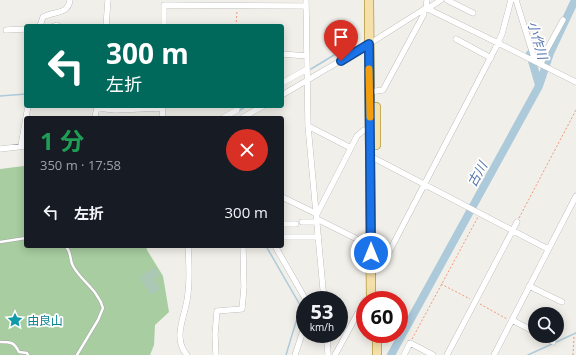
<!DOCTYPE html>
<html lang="ja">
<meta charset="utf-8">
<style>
body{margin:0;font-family:"Open Sans","Noto Sans JP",sans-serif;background:#242831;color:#f1f3f6;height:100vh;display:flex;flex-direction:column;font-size:15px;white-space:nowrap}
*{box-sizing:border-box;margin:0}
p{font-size:13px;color:#9ea1a6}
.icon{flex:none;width:22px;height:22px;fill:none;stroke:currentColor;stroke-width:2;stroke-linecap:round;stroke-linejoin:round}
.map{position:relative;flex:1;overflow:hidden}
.sheet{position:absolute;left:24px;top:116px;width:260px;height:132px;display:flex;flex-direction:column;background:#171b24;border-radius:4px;box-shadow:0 2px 10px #0003}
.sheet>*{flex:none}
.guide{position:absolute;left:24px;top:24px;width:260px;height:84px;border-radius:4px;box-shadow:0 2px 10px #0003;background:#00695c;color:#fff;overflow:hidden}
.buttons{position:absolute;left:528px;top:307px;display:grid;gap:8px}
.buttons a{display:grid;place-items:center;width:36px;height:36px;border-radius:50%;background:#171b24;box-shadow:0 2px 10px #0003;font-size:20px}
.speed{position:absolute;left:296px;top:291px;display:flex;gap:8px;font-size:20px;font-weight:700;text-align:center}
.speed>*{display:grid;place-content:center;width:52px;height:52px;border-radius:50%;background:#171b24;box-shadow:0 2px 10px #0003;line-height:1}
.speed small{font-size:10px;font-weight:400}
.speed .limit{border:6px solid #d22;background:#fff;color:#111}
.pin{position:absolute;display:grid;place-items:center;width:34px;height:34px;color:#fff;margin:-41px -17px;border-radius:50% 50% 50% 0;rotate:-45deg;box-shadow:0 0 4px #0007}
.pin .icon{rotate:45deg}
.me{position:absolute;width:44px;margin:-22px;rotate:0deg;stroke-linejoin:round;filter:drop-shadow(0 0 3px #0008)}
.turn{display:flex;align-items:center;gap:14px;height:84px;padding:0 16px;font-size:18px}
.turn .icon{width:52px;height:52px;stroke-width:2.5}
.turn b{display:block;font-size:28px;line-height:34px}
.round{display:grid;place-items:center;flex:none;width:42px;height:42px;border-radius:21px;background:#242831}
.headline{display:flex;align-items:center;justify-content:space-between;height:68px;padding:0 16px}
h1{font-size:24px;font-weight:700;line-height:30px;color:#1e9e55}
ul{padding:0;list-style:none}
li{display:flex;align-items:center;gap:12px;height:56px;padding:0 16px}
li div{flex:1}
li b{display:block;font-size:15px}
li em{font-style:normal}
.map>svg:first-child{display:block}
</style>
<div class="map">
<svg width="576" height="355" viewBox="0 0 576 355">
<rect width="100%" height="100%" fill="#f1efe9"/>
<path fill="#a7cda0" d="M24,166L26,175V246H146L147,250L163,276L169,312L155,325L154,345L150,355H0V169Z"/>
<path fill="#abc8b4" d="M155,267L160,275L154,279L161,289L151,295L139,277Z"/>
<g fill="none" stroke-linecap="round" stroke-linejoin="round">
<path stroke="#adcadb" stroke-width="1.5" d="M311,69L344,49
M0,96L26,94
M238,111L247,106
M266,246L300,305L301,310
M286,355L298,315
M528,355L576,333"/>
<path stroke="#adcadb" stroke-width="8" d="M530,54L539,85
M391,355L539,86L550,53L575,0"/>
<defs>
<path id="lane" d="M0,242L26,238
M65,246C72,251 69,259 73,266C81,281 98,290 103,308L98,320L77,355
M0,342C11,342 14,342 19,352L27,353L28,355"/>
<path id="street" d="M306,0L308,126L324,300
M447,0L473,13
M516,0L535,61
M426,8L427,0
M427,9L441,0
M40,26L43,17C54,11 68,15 70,0
M54,26L57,25
M106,26L108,0
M164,26V5L306,6
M6,30L26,29
M456,39L491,58
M282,54L307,56
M541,64L545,53L563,20
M282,83L307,69
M369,92L383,90L424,14L423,10
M282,95L369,44L426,8L498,43L576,82
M162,106L163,118
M97,108L115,110L162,108
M95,118L97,106
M223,118L237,110V106
M242,118L263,106
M308,126L351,148
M21,146L28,106
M0,149L26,146
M370,156L548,249
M282,197L317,214L357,136L364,130H372
M317,219L367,244H371
M302,222H317
M282,224H296
M282,237H319
M275,246L306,300
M371,266C380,266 383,261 388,254L495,49L502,34L511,0
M529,286L562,302
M512,320L535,332
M327,334L328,355
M543,336L553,342
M187,355C171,337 187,313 188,293C190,277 189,261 188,246
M216,355L215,335L217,311L242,309L244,287L243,246
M295,355L305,325
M335,355L365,300
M404,355L410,343L433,355
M447,355L517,222
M494,355L576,196"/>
<path id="primary" d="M369,0L371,300
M376,107V145
M377,334V355"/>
</defs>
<use href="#lane" stroke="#a5a5a5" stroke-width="3.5"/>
<use href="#street" stroke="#a5a5a5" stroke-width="6"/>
<use href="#primary" stroke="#947a0a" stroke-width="10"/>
<path stroke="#f1977a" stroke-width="1" stroke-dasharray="2 2" stroke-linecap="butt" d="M236,26L237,11
M519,218L576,110
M441,284L470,299
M480,304L507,319
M412,339L478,217
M573,355L574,337"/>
<use href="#lane" stroke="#fff" stroke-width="2.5"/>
<use href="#street" stroke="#fff" stroke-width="5.5"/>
<use href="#primary" stroke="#f6e0a9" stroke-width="9"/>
</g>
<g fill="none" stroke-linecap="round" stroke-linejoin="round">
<defs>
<path id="route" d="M341,61L369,44L371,253"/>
</defs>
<use href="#route" stroke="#114b97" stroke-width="10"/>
<use href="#route" stroke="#1a73e8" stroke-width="7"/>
<path stroke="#f59e0b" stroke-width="7" d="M369,69L370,117"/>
</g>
<defs>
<symbol id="sight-bare" viewBox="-9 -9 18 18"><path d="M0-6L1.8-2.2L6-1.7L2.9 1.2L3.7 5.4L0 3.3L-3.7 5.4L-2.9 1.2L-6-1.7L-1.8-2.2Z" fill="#0f9aa8" stroke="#fff" stroke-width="2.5" paint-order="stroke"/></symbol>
</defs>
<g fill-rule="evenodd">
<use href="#sight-bare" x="4" y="309" width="22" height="22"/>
</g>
<g text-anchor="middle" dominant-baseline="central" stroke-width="3.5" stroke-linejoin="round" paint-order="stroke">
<g font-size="12" fill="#0d838f" stroke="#fff" text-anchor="start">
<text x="27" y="320">由良山</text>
</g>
<g font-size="13" font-style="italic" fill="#5373ac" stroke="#fff">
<text transform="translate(538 40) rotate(74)">小作川</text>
<text transform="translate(477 174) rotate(-61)">古川</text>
</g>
</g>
</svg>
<div class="buttons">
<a><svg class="icon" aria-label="search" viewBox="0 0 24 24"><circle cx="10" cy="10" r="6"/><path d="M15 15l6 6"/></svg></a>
</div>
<div class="speed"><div>53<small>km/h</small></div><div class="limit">60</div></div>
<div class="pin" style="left:341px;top:61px;background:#d93025"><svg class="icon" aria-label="arrive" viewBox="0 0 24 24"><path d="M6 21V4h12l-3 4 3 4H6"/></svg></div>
<svg class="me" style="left:371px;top:253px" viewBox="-20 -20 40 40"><circle r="17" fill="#1a73e8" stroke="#fff" stroke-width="3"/><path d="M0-11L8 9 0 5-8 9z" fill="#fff"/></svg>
<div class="guide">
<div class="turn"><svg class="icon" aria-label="left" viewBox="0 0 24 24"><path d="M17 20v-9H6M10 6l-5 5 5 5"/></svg><div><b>300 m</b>左折</div></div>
</div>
<section class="sheet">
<div class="headline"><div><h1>1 分</h1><p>350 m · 17:58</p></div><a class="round" style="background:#d93025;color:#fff"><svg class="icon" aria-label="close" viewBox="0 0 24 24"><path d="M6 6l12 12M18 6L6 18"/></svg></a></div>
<ul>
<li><svg class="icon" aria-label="left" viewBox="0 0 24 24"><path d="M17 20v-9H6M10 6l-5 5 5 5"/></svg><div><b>左折</b></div><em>300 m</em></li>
</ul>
</section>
</div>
